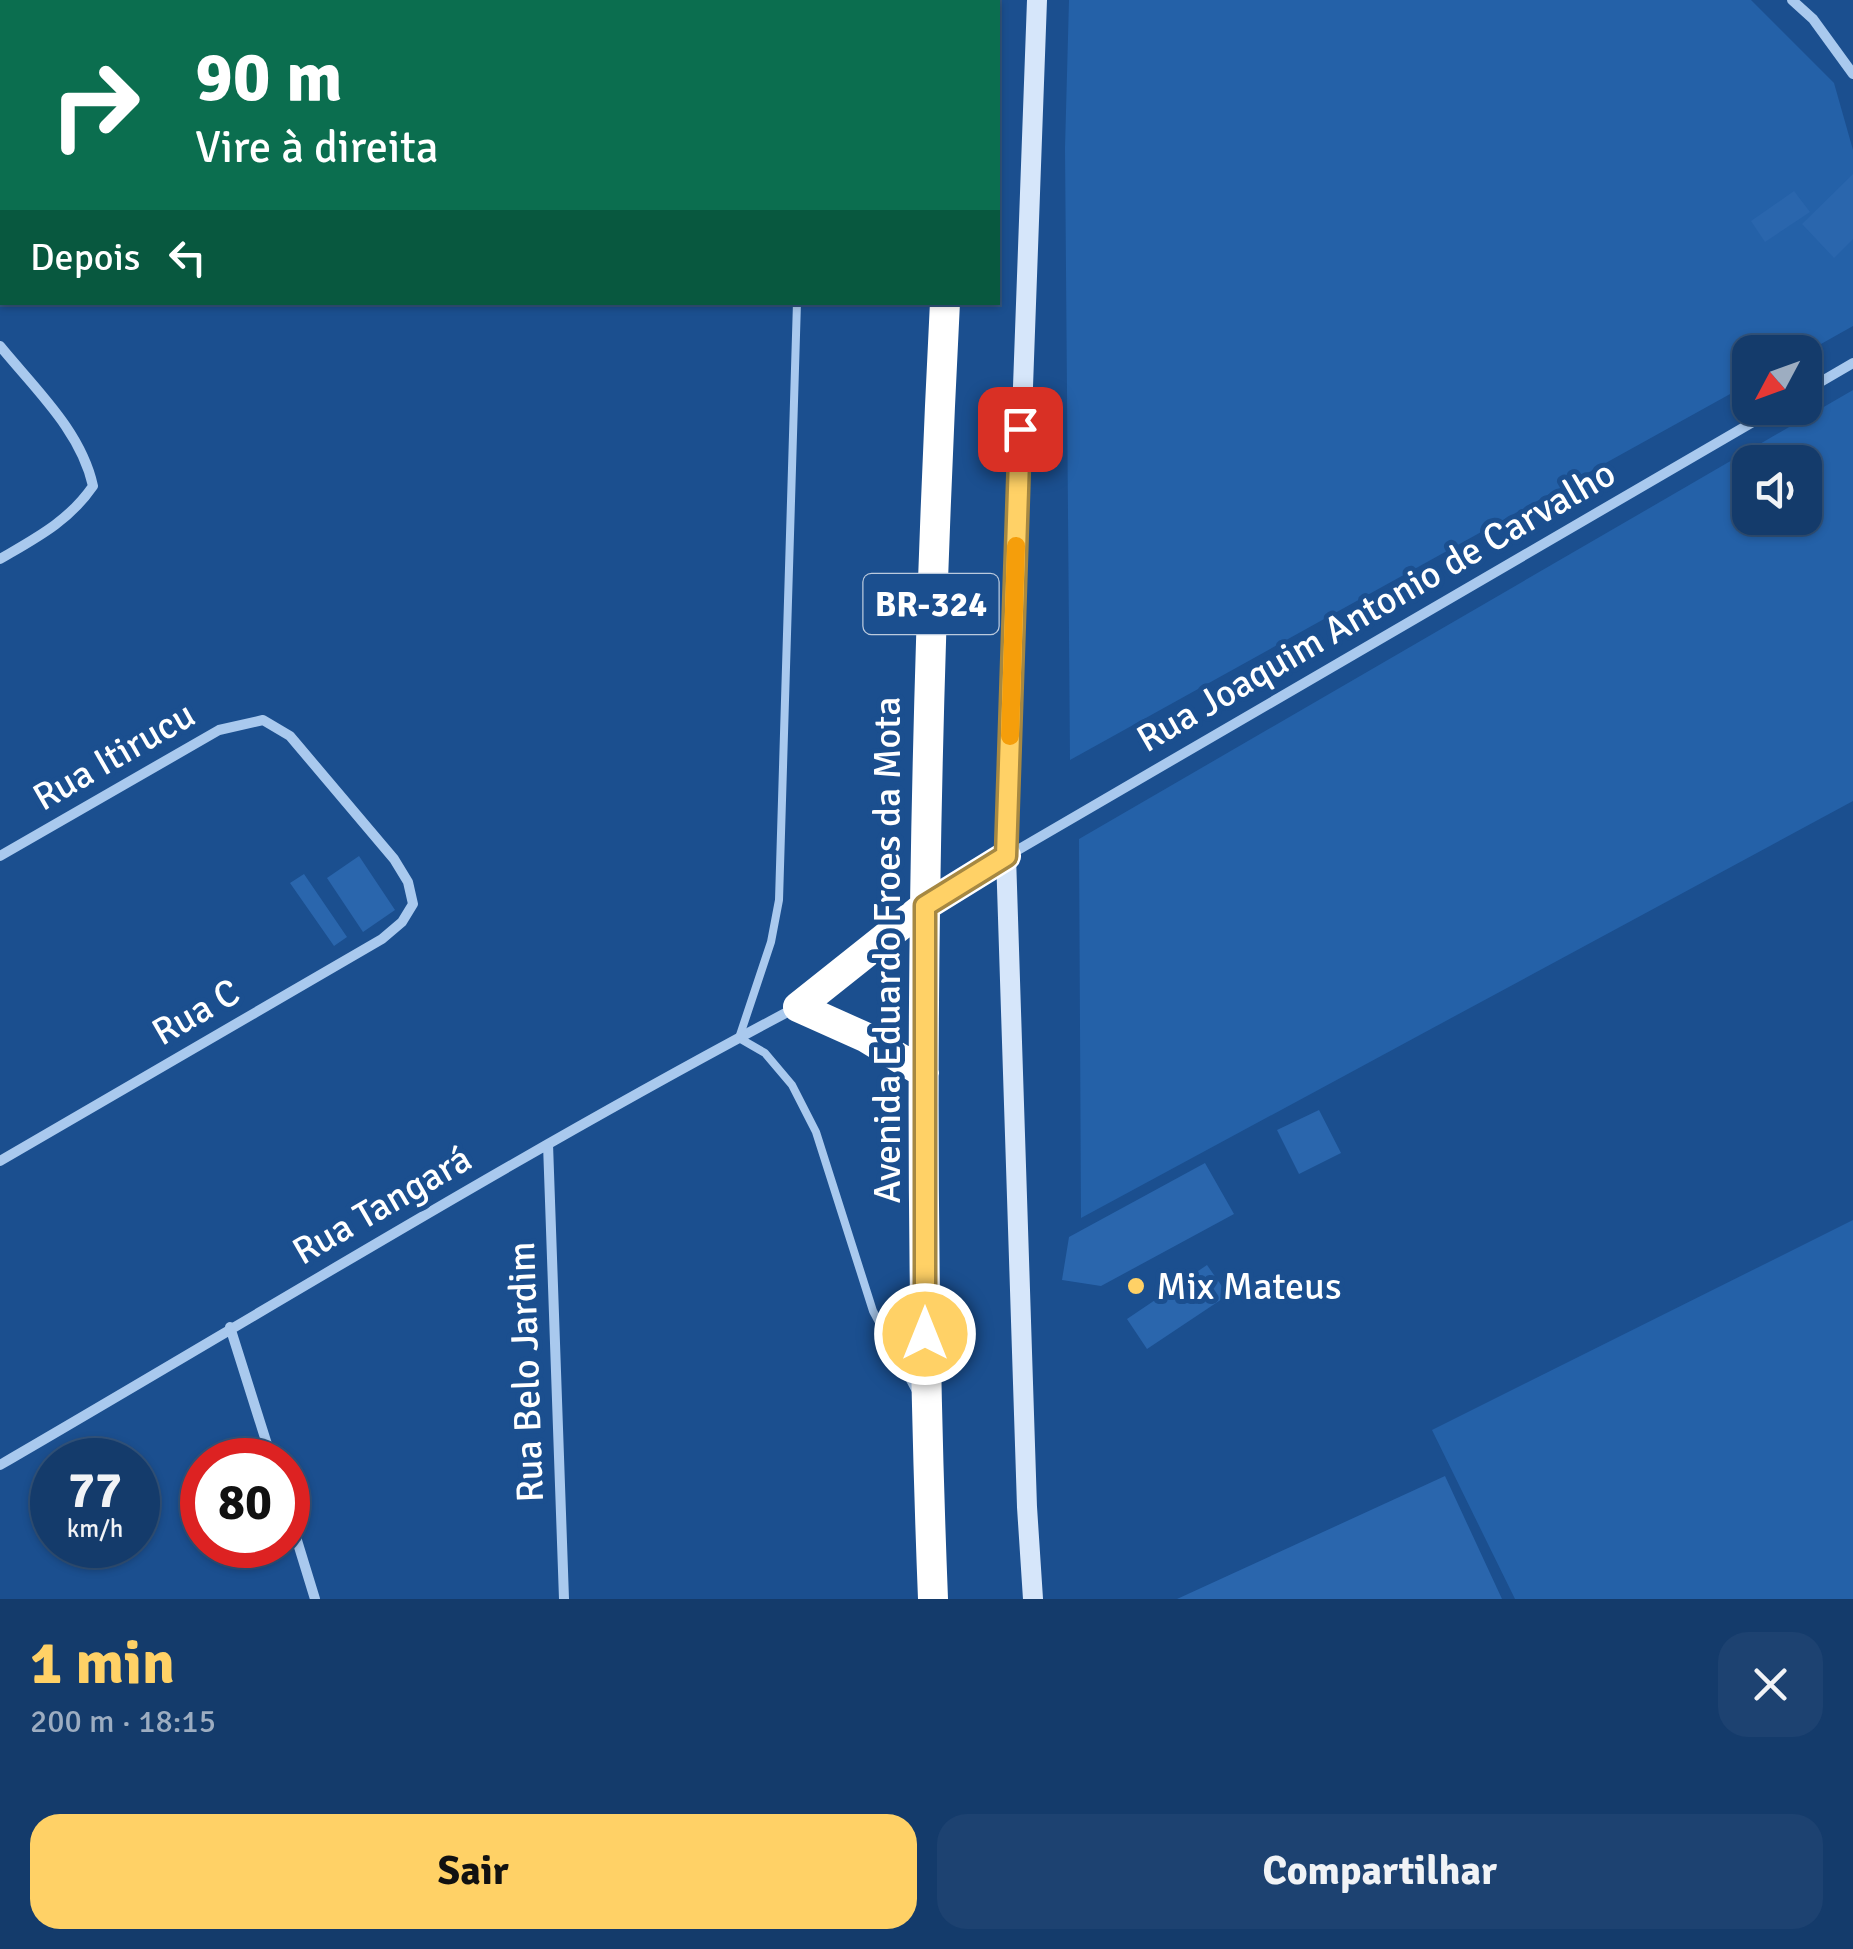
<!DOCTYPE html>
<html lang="pt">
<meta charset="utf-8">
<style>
body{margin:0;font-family:Signika,sans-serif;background:#1d4271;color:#f1f3f6;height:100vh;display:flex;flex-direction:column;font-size:38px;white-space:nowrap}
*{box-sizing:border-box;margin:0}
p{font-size:32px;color:#9dadc1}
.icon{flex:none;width:55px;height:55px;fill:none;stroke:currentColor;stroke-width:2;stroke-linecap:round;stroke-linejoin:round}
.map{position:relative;height:1599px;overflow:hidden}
.details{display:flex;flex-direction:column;background:#143b6b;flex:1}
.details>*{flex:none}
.guide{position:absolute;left:0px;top:0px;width:1000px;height:305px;box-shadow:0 2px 8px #0004,0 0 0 2px #33557e;background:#0b6e4f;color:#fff;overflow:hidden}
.needle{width:65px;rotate:229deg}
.buttons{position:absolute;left:1732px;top:335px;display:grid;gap:20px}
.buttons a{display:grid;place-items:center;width:90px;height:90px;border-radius:20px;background:#143b6b;box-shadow:0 2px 8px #0004,0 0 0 2px #33557e;font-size:50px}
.speed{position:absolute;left:30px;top:1438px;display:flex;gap:20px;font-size:50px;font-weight:700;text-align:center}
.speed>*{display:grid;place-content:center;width:130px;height:130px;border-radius:50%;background:#143b6b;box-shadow:0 2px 8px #0004,0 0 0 2px #33557e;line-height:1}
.speed small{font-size:25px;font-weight:400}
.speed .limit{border:15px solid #d22;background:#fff;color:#111}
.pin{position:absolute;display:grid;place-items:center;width:85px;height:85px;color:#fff;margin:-42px;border-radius:20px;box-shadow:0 5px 15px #0006}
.me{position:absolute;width:110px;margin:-55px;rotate:0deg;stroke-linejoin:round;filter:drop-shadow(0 0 8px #0008)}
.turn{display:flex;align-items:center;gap:35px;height:210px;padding:0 30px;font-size:45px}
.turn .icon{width:130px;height:130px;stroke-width:2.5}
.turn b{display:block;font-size:70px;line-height:85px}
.then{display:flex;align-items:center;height:95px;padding:0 30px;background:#0003;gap:20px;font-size:38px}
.round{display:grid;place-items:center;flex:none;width:105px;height:105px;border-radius:30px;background:#1d4271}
.head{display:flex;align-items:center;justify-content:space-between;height:170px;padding:0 30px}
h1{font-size:60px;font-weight:800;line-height:75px;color:#ffd166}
.cta{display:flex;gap:20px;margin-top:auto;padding:20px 30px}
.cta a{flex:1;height:115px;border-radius:30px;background:#ffd166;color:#111;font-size:40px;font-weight:800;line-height:115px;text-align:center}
.cta a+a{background:#1d4271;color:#f1f3f6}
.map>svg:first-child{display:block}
</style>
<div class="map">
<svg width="1853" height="1599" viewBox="0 0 1853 1599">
<rect width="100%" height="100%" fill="#1b4f8f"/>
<path fill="#2461a8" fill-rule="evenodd" d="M1069,0H1751L1834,83L1853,150V326L1805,353L1750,352V383L1070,760L1065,148Z
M1853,390V801L1081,1218L1079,839ZM1805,462V518H1750V462Z
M1853,1220V1599H1515L1432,1430Z"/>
<path fill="#2a66ad" d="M1853,174V239L1834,258L1802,224Z
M1794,191L1810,212L1765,242L1751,221Z
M359,856L395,910L363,932L327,878Z
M304,874L347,937L334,946L290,883Z
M1319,1110L1341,1153L1299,1174L1277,1130Z
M1205,1163L1234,1214L1101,1286L1062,1280L1069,1237Z
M1207,1265L1228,1295L1147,1349L1127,1319Z
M1445,1476L1502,1599H1177Z"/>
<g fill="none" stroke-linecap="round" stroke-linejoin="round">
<path stroke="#a9c9ee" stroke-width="8" d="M875,2L877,0
M797,302L779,900L771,942L739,1038L765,1053L792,1085L816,1132L873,1311L916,1391"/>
<path stroke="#a9c9ee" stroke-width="10" d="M1792,0L1813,19L1853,74
M0,346C35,389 81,431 93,486C69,521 36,538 0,559
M1805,391L1853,363
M1009,855L1777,408
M0,856L219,730L263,720L290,736L394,859L408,882L413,904L402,922L382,939L0,1161
M548,1144L564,1599
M230,1327L272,1460
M0,1465C265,1311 526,1150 797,1007
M288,1511L315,1599"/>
<path stroke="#d6e6fa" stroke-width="20" d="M1033,1599L1027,1507L1006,856L1037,0"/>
<path stroke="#fff" stroke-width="30" d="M964,2V0
M924,1073L865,1037L798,1007L925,906L1006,856
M933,1599C916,1167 923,734 945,302"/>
</g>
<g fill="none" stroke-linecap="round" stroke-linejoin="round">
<defs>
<path id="route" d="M925,1334V906L1006,856L1020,429"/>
</defs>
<use href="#route" stroke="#a68842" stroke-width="25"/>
<use href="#route" stroke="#ffd166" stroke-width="18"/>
<path stroke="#f59e0b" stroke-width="18" d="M1010,736L1016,546"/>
</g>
<circle fill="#ffd166" stroke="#1b4f8f" stroke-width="4" cx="1136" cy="1286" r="10"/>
<g text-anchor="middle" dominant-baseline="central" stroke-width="10" stroke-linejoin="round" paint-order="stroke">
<rect fill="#1b4f8f" stroke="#bbcadd" stroke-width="2.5" x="863.5" y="574" width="135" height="60" rx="8"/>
<g font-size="35" font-weight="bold" fill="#fff">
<text x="931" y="604">BR-324</text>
</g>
<g font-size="38" fill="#fff" stroke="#1b4f8f">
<text transform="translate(1376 606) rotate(-30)">Rua Joaquim Antonio de Carvalho</text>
<text transform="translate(114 756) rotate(-30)">Rua Itirucu</text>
<text transform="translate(887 950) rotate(-90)">Avenida Eduardo Froes da Mota</text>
<text transform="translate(196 1012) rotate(-30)">Rua C</text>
<text transform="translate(382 1205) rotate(-30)">Rua Tangará</text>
<text transform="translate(526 1372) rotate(-92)">Rua Belo Jardim</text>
</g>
<g font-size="38" fill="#fff" stroke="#1b4f8f" text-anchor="start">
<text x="1156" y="1286">Mix Mateus</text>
</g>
</g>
</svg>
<div class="buttons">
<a><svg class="needle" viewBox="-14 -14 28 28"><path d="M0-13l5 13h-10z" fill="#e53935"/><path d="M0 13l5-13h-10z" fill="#9dadc1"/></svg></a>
<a><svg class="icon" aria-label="sound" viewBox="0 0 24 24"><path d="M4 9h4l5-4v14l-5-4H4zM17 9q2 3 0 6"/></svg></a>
</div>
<div class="speed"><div>77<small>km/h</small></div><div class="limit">80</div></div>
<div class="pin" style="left:1020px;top:429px;background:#d93025"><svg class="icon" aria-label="arrive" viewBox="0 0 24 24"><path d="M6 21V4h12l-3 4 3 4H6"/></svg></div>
<svg class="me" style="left:925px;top:1334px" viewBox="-20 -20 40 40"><circle r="17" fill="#ffd166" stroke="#fff" stroke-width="3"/><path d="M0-11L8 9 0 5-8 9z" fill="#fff"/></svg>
<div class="guide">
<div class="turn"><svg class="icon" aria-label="right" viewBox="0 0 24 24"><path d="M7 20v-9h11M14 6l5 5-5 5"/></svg><div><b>90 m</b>Vire à direita</div></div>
<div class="then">Depois<svg class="icon" aria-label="left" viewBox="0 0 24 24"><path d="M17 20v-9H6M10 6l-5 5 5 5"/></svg></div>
</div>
</div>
<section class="details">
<div class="head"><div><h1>1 min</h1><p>200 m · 18:15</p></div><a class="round"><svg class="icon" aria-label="close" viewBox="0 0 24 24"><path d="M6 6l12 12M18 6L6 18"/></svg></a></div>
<div class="cta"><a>Sair</a><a>Compartilhar</a></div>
</section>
